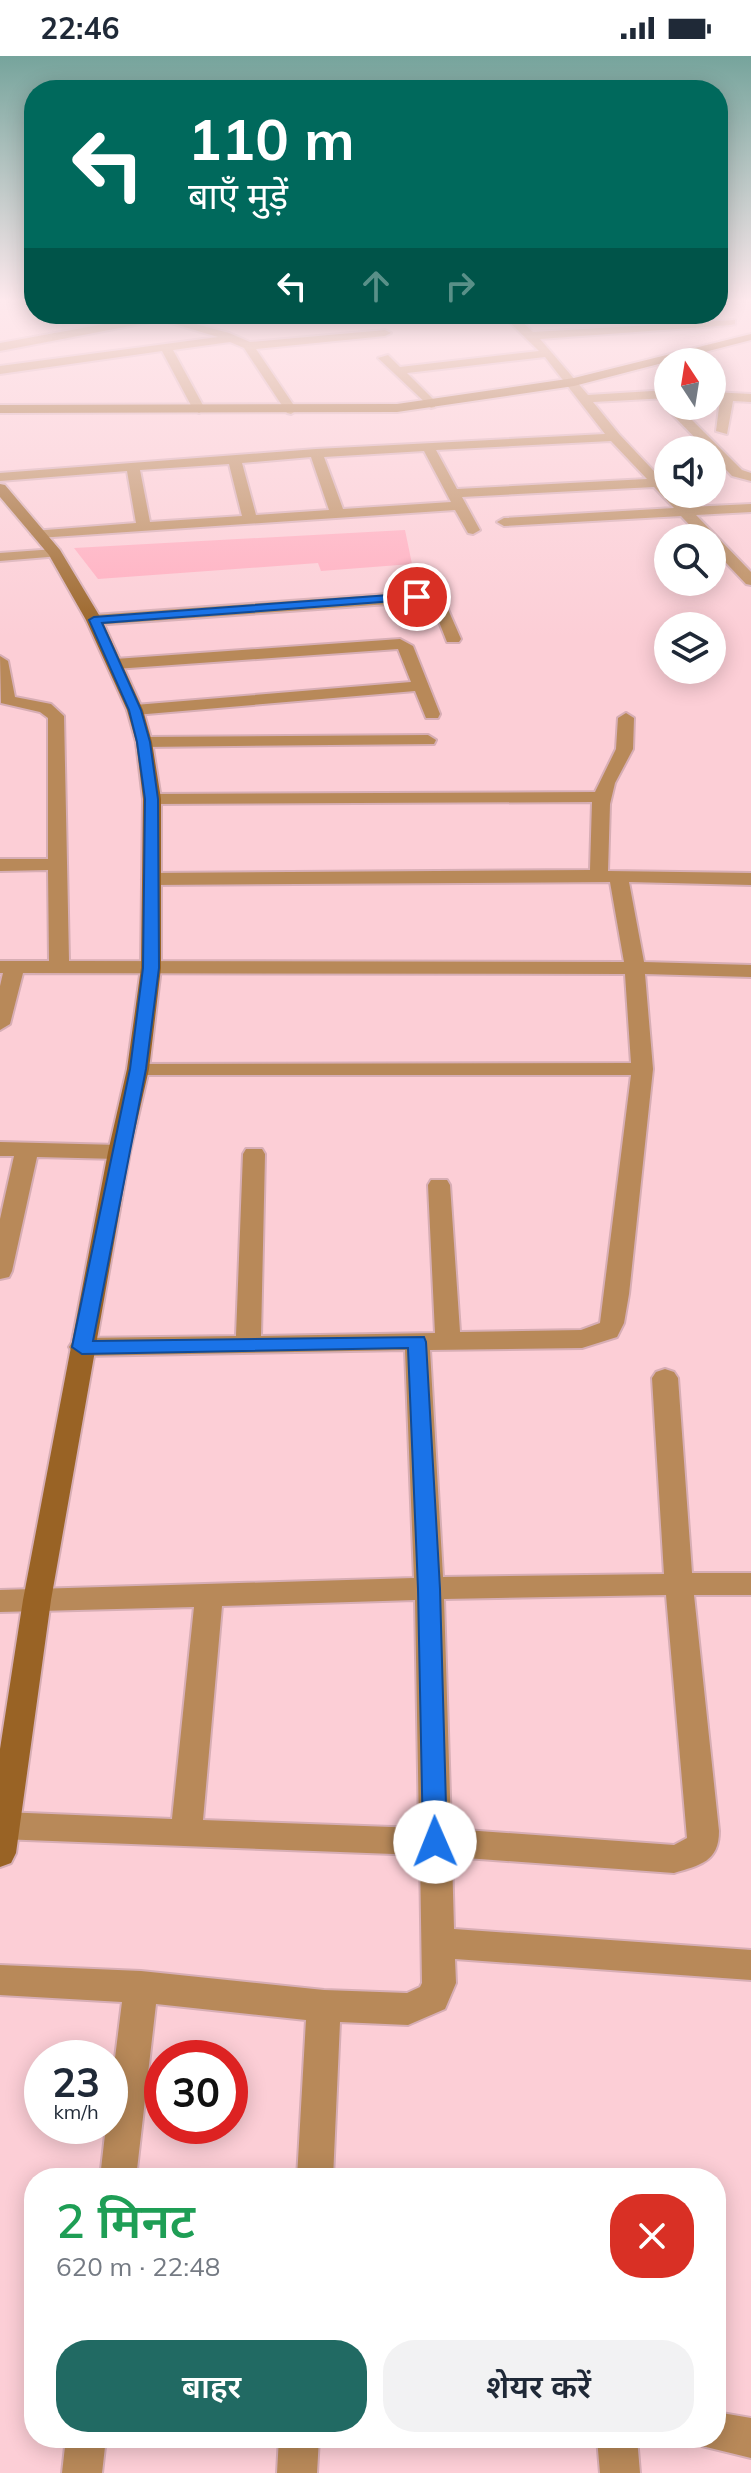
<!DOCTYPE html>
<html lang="hi">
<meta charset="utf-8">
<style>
body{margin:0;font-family:Mulish,"Noto Sans Devanagari",sans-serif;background:#f2f2f3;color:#1f2937;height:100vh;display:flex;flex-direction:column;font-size:30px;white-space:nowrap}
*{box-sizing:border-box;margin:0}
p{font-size:26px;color:#747a83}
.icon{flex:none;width:44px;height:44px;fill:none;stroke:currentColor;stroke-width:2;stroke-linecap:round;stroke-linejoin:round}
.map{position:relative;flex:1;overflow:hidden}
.side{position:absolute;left:24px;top:2112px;width:702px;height:280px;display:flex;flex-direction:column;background:#fff;border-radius:32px;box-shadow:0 4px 20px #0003}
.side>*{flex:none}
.hud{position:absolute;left:24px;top:24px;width:704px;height:244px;border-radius:32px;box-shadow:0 4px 20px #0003;background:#00695c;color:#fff;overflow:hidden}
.needle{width:52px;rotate:348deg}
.controls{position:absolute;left:654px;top:292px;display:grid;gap:16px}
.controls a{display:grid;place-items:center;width:72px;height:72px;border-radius:50%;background:#fff;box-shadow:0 4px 20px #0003;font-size:40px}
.speed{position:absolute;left:24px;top:1984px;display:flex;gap:16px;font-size:40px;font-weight:700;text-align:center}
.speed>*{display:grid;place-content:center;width:104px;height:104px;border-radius:50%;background:#fff;box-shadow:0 4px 20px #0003;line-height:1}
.speed small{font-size:20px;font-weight:400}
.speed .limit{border:12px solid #d22;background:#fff;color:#111}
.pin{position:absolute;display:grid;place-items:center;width:68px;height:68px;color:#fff;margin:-34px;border:4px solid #fff;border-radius:50%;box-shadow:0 2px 8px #0007}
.me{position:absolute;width:88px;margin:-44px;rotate:359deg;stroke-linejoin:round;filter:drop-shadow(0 0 6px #0008)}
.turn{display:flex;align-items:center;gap:28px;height:168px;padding:0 32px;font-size:36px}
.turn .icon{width:104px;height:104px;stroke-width:2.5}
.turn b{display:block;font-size:56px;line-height:68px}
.lanes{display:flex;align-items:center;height:76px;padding:0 32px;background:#0003;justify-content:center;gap:40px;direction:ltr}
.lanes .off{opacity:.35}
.round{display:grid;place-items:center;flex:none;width:84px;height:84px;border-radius:32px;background:#f2f2f3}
.summary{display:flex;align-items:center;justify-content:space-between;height:136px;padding:0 32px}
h1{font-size:48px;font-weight:600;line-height:60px;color:#1e9e55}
.primary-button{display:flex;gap:16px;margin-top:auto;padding:16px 32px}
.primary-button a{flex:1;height:92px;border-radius:32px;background:#216a63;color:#fff;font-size:32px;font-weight:600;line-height:92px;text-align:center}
.primary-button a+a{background:#f2f2f3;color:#1f2937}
.status{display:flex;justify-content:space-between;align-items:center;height:56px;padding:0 40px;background:#fff;direction:ltr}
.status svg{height:22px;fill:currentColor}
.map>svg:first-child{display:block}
</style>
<div class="status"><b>22:46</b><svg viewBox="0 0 49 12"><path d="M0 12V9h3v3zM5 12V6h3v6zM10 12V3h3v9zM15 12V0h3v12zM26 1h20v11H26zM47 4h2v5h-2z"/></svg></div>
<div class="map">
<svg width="751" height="2417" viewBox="0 0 751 2417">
<rect width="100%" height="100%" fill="#fcced6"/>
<path fill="#ffacbe" d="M405,474L412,508L321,515L318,507L98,523L74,492Z"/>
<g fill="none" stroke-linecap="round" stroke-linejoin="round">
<defs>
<path id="street" d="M159,258L229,277L250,286L385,274L391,277L385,280L256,293L297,354L291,358L287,357L244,292L230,286L173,294L205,353L199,357L193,353L162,295L0,318V310L218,281L161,264L0,295V287Z
M262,258H347L341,261L287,266Z
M501,258H514L533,276L735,264V268L731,269L540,283L588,339L668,334V342L593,346L619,378L668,430V438H676L689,451L751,448V456L696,459L751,516V529L746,528L712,492V482H702L681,460L504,470L497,466L504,462L674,452L654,431L462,441L480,474L473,478L468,477L455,454L38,482L31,478L33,475L136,467L127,415L0,425V417L316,393L605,378L545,301L407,317L435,345V351L431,352L378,302L388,299L400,311L539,295ZM611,385L647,423L457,433L436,394ZM424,395L451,446L343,453L324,401ZM311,401L329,454L256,459L242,407ZM229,408L242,460L150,466L140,414Z
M712,336L751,338V346L733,345L727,378L716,375L720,344H712Z
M667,347L678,350L742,414L751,417V425L732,420L712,399V394H707L667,353Z
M55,493L60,494V500L0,505V497Z
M417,536L443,542L461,583L459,586H447L432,548L417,546L94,569L86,564L94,559Z
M400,583L413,590L440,658L438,662H426L415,635L135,659L127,654L135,649L411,626L398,593L115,613L107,608L115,603Z
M0,600L8,605L15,641L51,648L64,660L69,905L624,906L610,826L151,829L142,823L151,817L590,814L592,746L152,748L143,743L152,738L595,736L616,693L618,662L626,657L634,662L633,693L615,727L610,748L608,815L751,817V829L629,826L644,906L751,909V921L645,918L653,1013L629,1238L624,1267L617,1281L582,1292L430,1294L443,1521L664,1518L652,1322L656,1316L665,1313L674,1316L678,1322L692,1517H751V1539H694L719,1775C719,1806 700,1809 674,1817L452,1801L454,1873L751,1894V1924L455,1903L456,1927L445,1953L408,1969L340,1966L333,2122H297L306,1964L156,1948L136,2122H100L106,2070H110V2042L122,1946L0,1939V1909L141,1915L324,1934L407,1937L420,1931L422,1927L420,1799L0,1783V1757L3,1756L172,1763L194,1551L0,1556V1534L414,1522L405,1294L82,1300L73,1297L69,1291L73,1285L82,1282L236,1280L243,1098L246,1093H262L265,1098L261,1280L435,1277L428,1129L431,1124H447L450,1129L460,1276L581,1274L600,1267L631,1019H138L130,1018L127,1013L130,1008L631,1007L625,918L23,917L10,968L0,974V930L3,917H0V905H49L48,814L0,815V803H48V662L40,656L1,647ZM666,1539L687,1782L674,1789L451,1773L444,1543ZM415,1544L419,1772L203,1764L222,1550Z
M428,679L436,684L434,688L144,691L136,686L144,681Z
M0,1086L119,1089L127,1091L130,1096L127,1101L119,1103L37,1101L12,1215L9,1221L0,1223V1163L14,1100H0Z
M716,2356L751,2362V2402L702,2390L699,2382H716Z
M66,2382H106L102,2417H62Z
M279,2382H319L317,2417H277Z
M597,2382H637L640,2417H600Z"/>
<path id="secondary" d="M751,278V284L574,330L397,356L0,357V349L397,348L574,322Z
M0,428L5,429L60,494L102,564L143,654L152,686L161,743V912L149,1013L130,1096L51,1544L16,1797L11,1807L0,1811V1693L23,1544L108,1096L127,1013L141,912L143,743L136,686L127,654L86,564L49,499L0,441Z"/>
</defs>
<use href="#street" stroke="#d7aeb5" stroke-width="4"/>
<use href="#secondary" stroke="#d7aeb5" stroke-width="4"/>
<use href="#street" fill="#b88959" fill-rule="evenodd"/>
<use href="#secondary" fill="#996325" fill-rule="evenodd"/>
</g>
<linearGradient id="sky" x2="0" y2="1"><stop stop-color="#76a49c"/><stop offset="0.42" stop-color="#fee9ed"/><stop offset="1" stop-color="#fee9ed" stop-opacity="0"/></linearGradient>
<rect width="751" height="582" fill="url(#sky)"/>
<path fill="#1a73e8" stroke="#114b97" stroke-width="2" d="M417,537L421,538V543L102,567L141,654L150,686L158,743L159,912L146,1013L93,1285L424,1281L426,1286L440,1533L447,1786L444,1793L435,1796L427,1793L423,1786L418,1533L408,1292L82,1298L72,1291L130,1013L143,912L145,743L137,686L129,654L89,564L94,561Z"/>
</svg>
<div class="controls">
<a><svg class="needle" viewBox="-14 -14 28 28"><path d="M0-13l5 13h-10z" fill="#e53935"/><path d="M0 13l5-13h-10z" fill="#747a83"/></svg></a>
<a><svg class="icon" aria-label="sound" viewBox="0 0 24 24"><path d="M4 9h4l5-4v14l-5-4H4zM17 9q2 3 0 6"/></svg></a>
<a><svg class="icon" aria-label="search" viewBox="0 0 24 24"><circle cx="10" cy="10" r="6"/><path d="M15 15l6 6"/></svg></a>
<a><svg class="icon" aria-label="layers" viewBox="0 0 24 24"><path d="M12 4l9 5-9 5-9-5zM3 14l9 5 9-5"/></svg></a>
</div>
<div class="speed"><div>23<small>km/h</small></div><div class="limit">30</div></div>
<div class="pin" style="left:417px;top:541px;background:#d93025"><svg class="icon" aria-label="arrive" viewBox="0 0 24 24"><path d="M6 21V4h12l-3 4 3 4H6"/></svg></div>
<svg class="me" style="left:435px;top:1786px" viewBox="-20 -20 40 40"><circle r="19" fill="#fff"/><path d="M0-13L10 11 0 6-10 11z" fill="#1a73e8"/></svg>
<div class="hud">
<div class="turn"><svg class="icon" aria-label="left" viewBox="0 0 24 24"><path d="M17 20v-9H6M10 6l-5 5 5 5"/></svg><div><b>110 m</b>बाएँ मुड़ें</div></div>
<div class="lanes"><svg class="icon" aria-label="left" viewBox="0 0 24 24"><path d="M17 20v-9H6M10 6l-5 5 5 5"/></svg><svg class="icon off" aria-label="ahead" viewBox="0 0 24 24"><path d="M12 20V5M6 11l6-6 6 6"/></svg><svg class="icon off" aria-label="right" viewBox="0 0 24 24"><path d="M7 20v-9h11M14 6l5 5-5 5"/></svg></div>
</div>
<section class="side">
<div class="summary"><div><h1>2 मिनट</h1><p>620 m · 22:48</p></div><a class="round" style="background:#d93025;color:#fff"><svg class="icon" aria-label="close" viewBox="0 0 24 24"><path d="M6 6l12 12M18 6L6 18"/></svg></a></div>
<div class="primary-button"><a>बाहर</a><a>शेयर करें</a></div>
</section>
</div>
